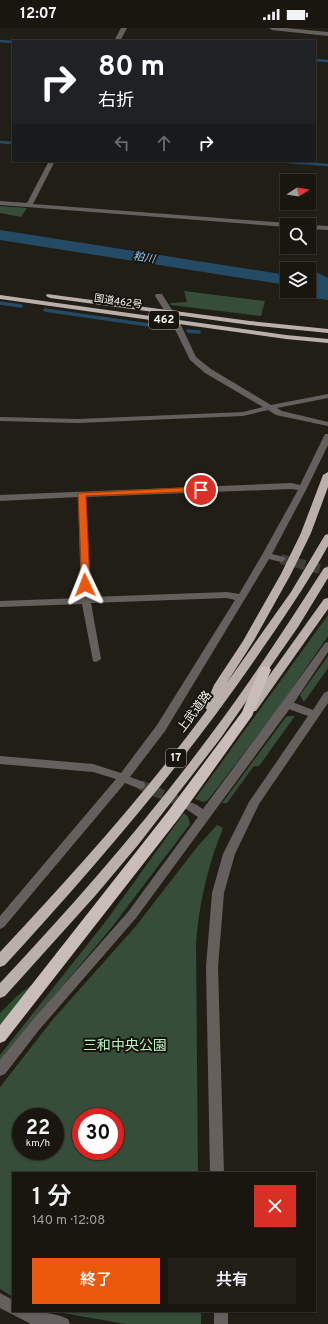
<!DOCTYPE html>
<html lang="ja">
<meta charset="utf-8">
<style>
body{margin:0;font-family:Overpass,"Noto Sans JP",sans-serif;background:#221f19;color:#f1f3f6;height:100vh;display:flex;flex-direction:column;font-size:15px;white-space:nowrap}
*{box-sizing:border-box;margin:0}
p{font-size:13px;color:#9f9f9f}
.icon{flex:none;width:22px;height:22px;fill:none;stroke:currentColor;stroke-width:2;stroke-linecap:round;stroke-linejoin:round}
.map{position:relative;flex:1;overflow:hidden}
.drawer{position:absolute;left:12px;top:1144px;width:304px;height:140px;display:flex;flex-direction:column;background:#191610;border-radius:0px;box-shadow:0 1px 3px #0004,0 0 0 1px #373530}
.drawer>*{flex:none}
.guide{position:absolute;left:12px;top:12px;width:304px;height:122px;border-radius:0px;box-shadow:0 1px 3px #0004,0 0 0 1px #373530;background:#202124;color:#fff;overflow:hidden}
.needle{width:26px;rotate:78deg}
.tools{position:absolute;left:280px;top:146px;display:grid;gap:8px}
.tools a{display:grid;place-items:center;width:36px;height:36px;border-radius:0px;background:#191610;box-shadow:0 1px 3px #0004,0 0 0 1px #373530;font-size:20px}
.speed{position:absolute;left:12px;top:1080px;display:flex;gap:8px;font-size:20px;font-weight:700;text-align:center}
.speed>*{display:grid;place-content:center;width:52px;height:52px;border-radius:50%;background:#191610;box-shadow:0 1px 3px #0004,0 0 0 1px #373530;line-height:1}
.speed small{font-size:10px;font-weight:400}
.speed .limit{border:6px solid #d22;background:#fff;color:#111}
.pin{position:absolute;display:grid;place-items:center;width:34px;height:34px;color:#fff;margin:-17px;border:2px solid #fff;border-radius:50%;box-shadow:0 1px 4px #0007}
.me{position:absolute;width:44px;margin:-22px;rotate:358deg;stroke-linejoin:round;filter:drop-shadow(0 0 3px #0008)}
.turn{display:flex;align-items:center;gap:14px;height:84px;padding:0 20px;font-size:18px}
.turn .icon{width:52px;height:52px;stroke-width:2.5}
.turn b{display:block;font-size:28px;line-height:34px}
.lanes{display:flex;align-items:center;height:38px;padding:0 20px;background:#0003;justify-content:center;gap:20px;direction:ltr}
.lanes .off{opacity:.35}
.round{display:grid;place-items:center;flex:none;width:42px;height:42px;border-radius:0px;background:#221f19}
.headline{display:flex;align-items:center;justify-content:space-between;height:68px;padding:0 20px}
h1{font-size:24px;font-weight:600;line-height:30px}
.primary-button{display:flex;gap:8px;margin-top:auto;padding:8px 20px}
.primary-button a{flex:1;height:46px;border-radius:0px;background:#ea580c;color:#fff;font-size:16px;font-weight:600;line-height:46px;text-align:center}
.primary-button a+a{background:#221f19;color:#f1f3f6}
.status{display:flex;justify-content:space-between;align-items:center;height:28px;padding:0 20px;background:#191610;direction:ltr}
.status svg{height:11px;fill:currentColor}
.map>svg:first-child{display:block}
</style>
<div class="status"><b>12:07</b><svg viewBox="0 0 49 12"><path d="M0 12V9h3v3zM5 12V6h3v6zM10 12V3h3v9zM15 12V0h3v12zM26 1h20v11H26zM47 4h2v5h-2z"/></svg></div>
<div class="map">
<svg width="328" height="1296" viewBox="0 0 328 1296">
<rect width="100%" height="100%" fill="#211e16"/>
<path fill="#364d39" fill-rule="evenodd" d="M0,178L27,180L21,189L0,185Z
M184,263L265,273L261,288L171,277V275L187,274Z
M328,587V608L280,678L208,772L204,774L195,771Z
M328,628V640L304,674L300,667Z
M290,688H295L259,738H254L227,775H222L286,689Z
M184,785L188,789L190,796L112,899L0,1033V1027L106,893Z
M217,797L223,800C208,837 199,875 196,915L198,1145H13V1269L0,1261V1059L54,990L136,898L197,819ZM21,1089H55V1123H21ZM81,1089H115V1123H81Z
M51,1283H201V1296H126Z"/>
<path fill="#2d4f32" d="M34,955L0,997V985L17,968Z"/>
<path fill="#244b65" d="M307,240C315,243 321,247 328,250V272L298,268L300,263H309V241Z"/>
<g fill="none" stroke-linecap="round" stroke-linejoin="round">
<path stroke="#244b65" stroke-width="2.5" d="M0,13L13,14
M315,32L328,33
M0,114L13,115
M274,133L328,137"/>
<path stroke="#244b65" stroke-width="3.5" d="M0,275L21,278
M45,282L169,300
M188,303L199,304"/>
<path fill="#244b65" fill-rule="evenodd" d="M0,202L287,247V257L0,212Z"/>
<path stroke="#413e37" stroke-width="10" stroke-dasharray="10 5" stroke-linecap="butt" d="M281,531L328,543
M140,757L188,777"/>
<path fill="#65605e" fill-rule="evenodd" d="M121,0H127L120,13H114Z
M269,0H286L328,4V8L272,2Z
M49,133H55L33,176L287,195L290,197H287V199L0,177V173L27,175Z
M309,197L328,198V202L309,201Z
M156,266H162L179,293L196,329L211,341L271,377L328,366V370L277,380L282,383L328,394V398L276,387L268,382L243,388L78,395L0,393V389L78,391L243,384L263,379L205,345L190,332L171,293L155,268Z
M325,406H328V417L307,460L272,526L284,529L286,531L281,534L269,531L165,703L130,749L144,754L145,757L144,760L140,761L125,755L4,899L0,901V888L116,751L93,744L0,736V728L93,736L121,745L157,697L235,572L227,570L91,575L101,631L96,634L93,633L82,576L0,579V573L81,570L78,469L0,473V467L291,455L300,457ZM291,461L298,462L262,527L239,566L227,564L91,569L86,469Z
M328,614V624L291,679L136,890L39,1002L5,1046L0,1048V1032L31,994L128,884L198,789L186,781L185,778L186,775C193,773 198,778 203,781L283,673L325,615Z
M0,1265L13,1272V1283C32,1283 50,1283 68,1291L70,1296H31L27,1294L0,1280Z"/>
<path fill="#65605e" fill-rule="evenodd" d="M328,663V675L259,776L235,826L224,865L218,939L224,1145H210L206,939L212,865L223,826L249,774L308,688L283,679L282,676L283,673L287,672L313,682L324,665Z
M214,1283H228V1296H214Z"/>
<path fill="#bbafac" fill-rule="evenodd" d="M47,266L250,293L328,301V305L250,297L50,270L46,268Z
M0,267L286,307L328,311V315L286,311L0,271Z
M328,444V459L311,505L291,546L253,614L226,656L291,564L325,507L328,506V518C306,558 280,595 254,633C179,741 94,840 5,937L0,939V924C73,846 144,767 207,682L205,679L214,657L243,613L281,546L301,505L323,447Z
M328,539V550L298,599L220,711L138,817L95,868L5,968L0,970V955C75,875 147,793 212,705C252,652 288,596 324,540Z
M328,570V581L256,683H248L246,680L248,677L324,571Z"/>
<path fill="#c9bcb9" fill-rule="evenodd" d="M265,638L269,639L271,642L252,688L179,790L5,1013L0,1015V997L169,782L242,684L259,642L261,639Z"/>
</g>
<path fill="#ea580c" stroke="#983908" d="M201,459L205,462L204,463L86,468L90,557L85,560L82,559L78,466L79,465Z"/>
<g text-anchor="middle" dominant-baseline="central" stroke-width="4" stroke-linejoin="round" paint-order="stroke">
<g font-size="10" fill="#f7f5ef" stroke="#18150d">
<text transform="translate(118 274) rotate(8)">国道462号</text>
</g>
<g font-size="11" font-style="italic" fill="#8dcdfb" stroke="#18150d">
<text transform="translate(144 230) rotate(9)">粕川</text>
</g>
<g fill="#18150d" stroke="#b4b2ab" stroke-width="1">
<rect x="149" y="283" width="30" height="18" rx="3"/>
<rect x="166" y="721" width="20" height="18" rx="3"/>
</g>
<g font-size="11" font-weight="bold" fill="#f7f5ef">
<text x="164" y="292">462</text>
<text x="176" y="730">17</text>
</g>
<g font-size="12" fill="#f7f5ef" stroke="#18150d">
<text transform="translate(195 684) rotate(-53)">上武道路</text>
</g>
<g font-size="14" fill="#b8f3bf" stroke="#18150d">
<text x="125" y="1018">三和中央公園</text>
</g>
</g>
</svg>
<div class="tools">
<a><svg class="needle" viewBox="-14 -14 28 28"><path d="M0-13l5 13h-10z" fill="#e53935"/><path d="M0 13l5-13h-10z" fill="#9f9f9f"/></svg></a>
<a><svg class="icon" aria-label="search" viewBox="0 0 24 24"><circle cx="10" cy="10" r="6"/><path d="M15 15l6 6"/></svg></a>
<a><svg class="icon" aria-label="layers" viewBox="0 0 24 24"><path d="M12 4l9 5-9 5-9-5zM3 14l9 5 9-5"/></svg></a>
</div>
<div class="speed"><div>22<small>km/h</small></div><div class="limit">30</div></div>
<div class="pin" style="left:201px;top:462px;background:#d93025"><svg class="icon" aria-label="arrive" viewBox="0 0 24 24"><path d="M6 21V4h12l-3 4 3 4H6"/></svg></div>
<svg class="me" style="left:85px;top:557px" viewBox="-20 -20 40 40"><path d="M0-17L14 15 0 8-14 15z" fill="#ea580c" stroke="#fff" stroke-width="4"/></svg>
<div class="guide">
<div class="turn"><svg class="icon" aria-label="right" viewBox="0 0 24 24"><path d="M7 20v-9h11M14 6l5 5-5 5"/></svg><div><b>80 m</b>右折</div></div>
<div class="lanes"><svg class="icon off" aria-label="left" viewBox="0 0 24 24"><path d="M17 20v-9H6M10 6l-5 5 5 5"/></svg><svg class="icon off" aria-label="ahead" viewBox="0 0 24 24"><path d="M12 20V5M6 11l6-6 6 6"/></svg><svg class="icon" aria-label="right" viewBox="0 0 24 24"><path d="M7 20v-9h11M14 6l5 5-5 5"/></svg></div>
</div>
<section class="drawer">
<div class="headline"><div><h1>1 分</h1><p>140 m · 12:08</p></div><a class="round" style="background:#d93025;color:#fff"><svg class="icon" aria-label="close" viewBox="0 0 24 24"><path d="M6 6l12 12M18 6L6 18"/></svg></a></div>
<div class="primary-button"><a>終了</a><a>共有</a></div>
</section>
</div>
